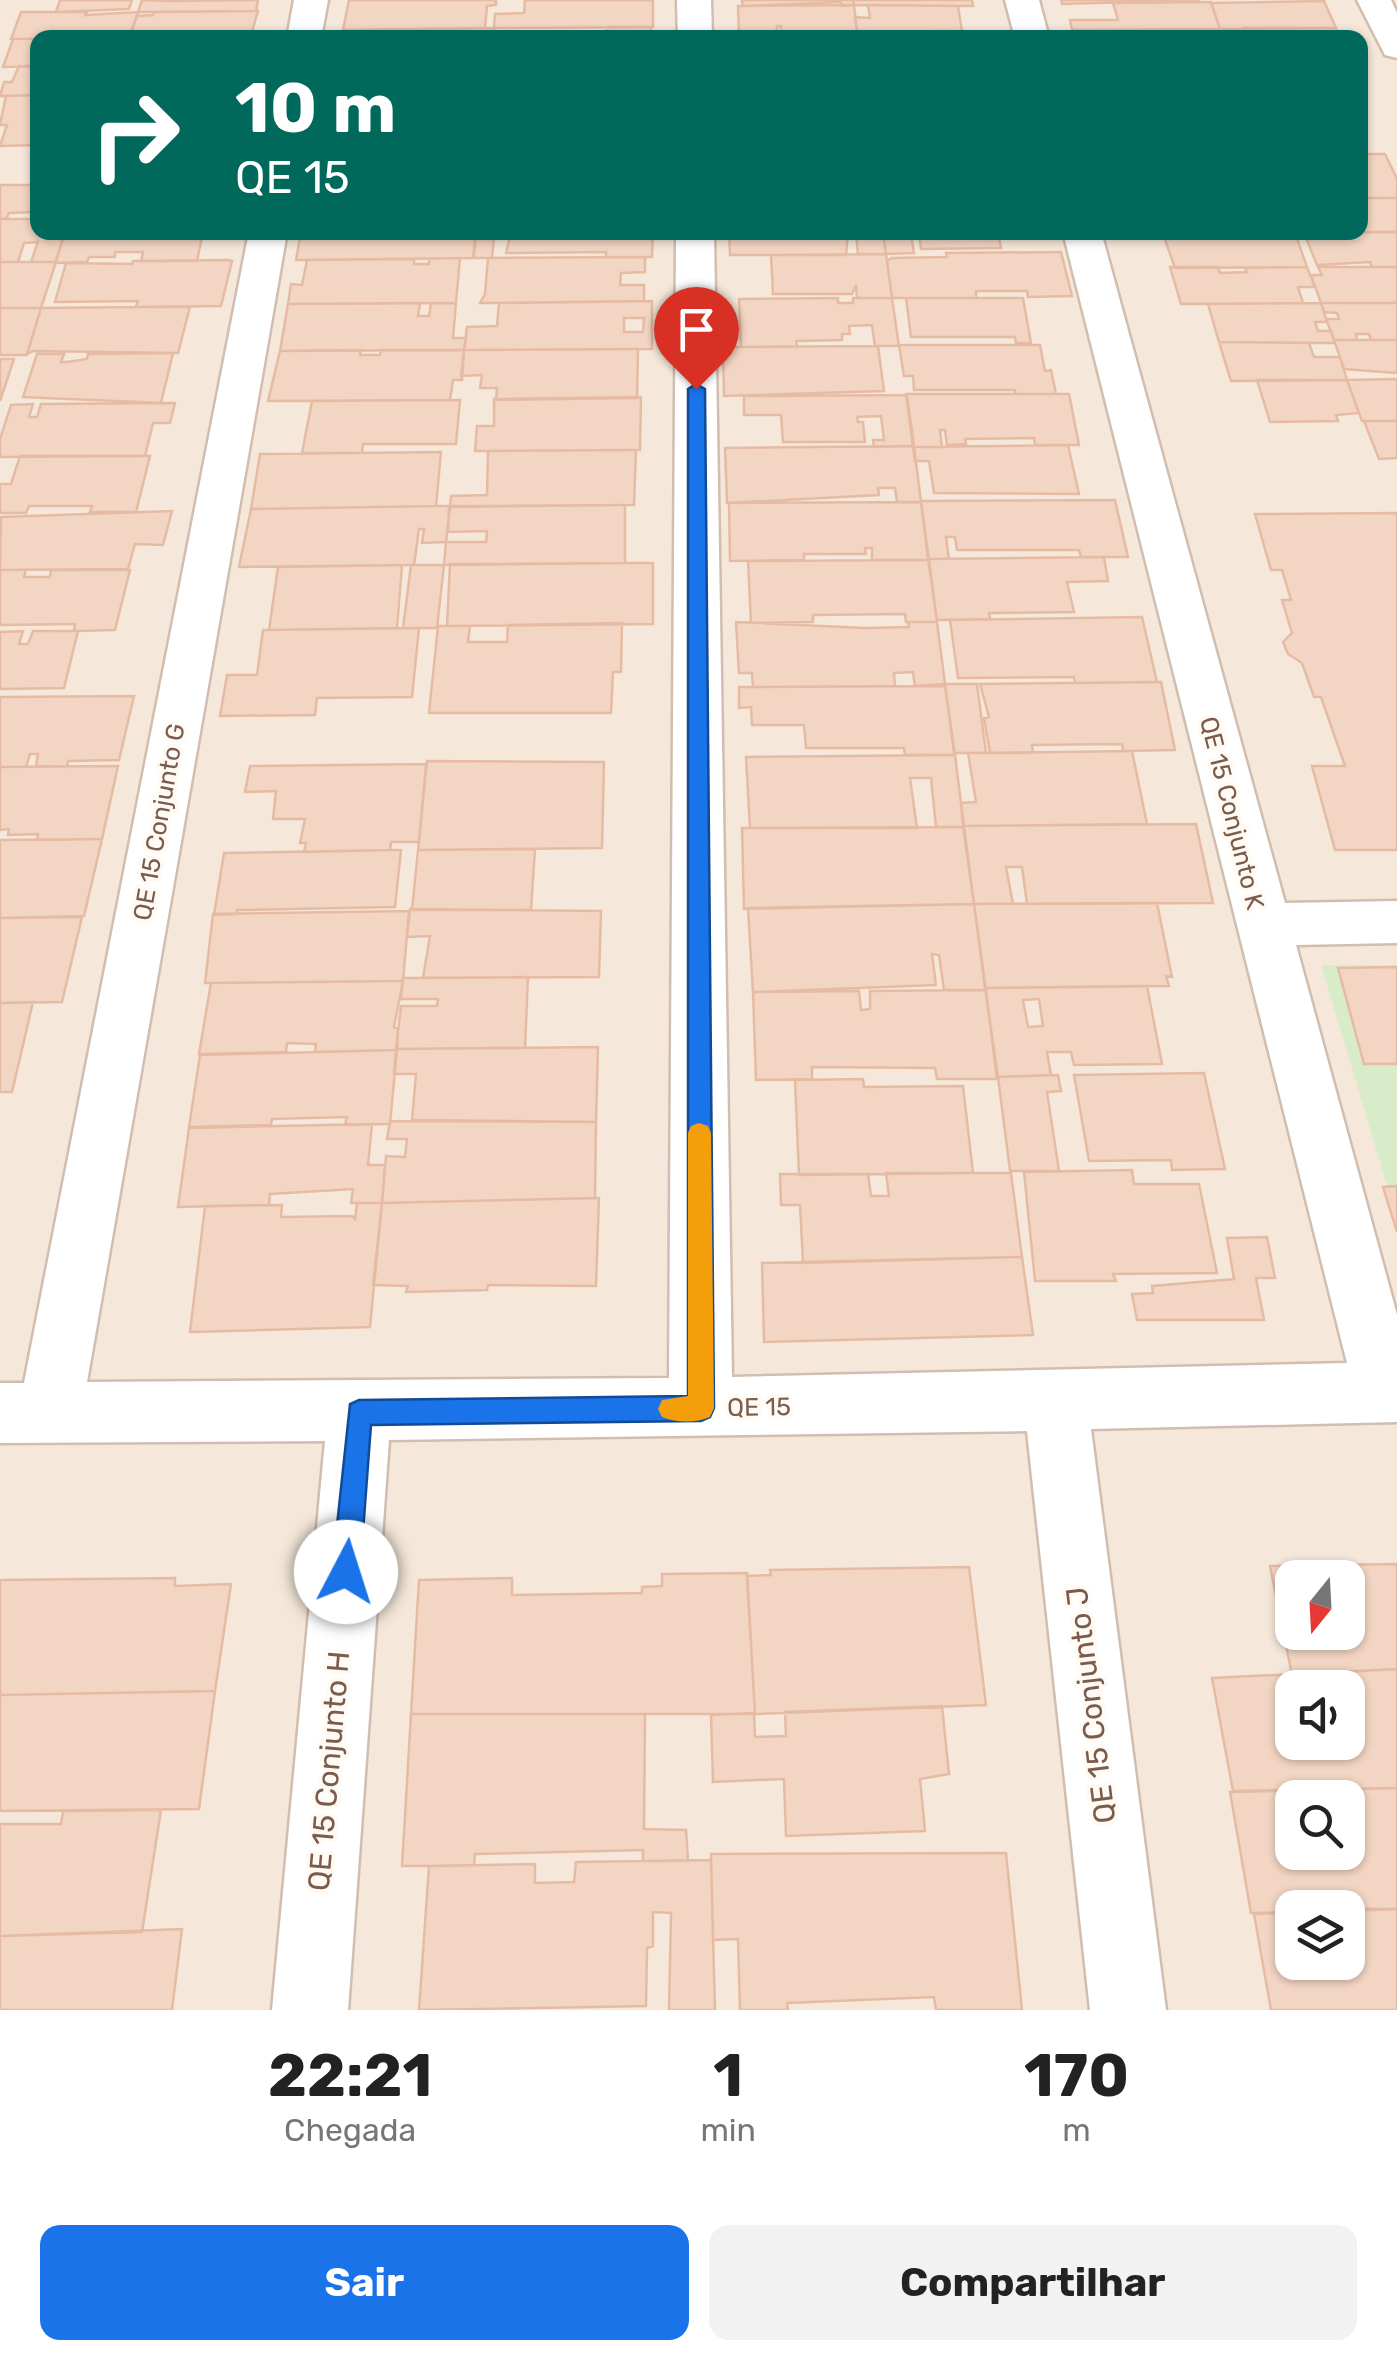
<!DOCTYPE html>
<html lang="pt">
<style>
body{margin:0;font-family:Rubik,sans-serif;background:#f2f2f2;color:#222;height:100vh;display:flex;flex-direction:column;font-size:38px;white-space:nowrap}
*{box-sizing:border-box;margin:0}
p{font-size:32px;color:#767676}
.icon{flex:none;width:55px;height:55px;fill:none;stroke:currentColor;stroke-width:2;stroke-linecap:round;stroke-linejoin:round}
.map{position:relative;height:2010px;overflow:hidden}
.side{display:flex;flex-direction:column;background:#fff;flex:1}
.side>*{flex:none}
.top-card{position:absolute;left:30px;top:30px;width:1338px;height:210px;border-radius:20px;box-shadow:0 2px 8px #0004;background:#00695c;color:#fff;overflow:hidden}
.needle{width:65px;rotate:198deg}
.tools{position:absolute;left:1275px;top:1560px;display:grid;gap:20px}
.tools a{display:grid;place-items:center;width:90px;height:90px;border-radius:20px;background:#fff;box-shadow:0 2px 8px #0004;font-size:50px}
.pin{position:absolute;display:grid;place-items:center;width:85px;height:85px;color:#fff;margin:-102px -42px;border-radius:50% 50% 50% 0;rotate:-45deg;box-shadow:0 0 10px #0007}
.pin .icon{rotate:45deg}
.me{position:absolute;width:110px;margin:-55px;rotate:5deg;stroke-linejoin:round;filter:drop-shadow(0 0 8px #0008)}
.turn{display:flex;align-items:center;gap:35px;height:210px;padding:0 40px;font-size:45px}
.turn .icon{width:130px;height:130px;stroke-width:2.5}
.turn b{display:block;font-size:70px;line-height:85px}
.eta{display:flex;justify-content:space-evenly;align-items:center;height:170px;text-align:center}
.eta b{font-size:60px;font-weight:700;line-height:70px}
.button{display:flex;gap:20px;margin-top:auto;padding:20px 40px}
.button a{flex:1;height:115px;border-radius:20px;background:#1a73e8;color:#fff;font-size:40px;font-weight:700;line-height:115px;text-align:center}
.button a+a{background:#f2f2f2;color:#222}
.map>svg:first-child{display:block}
</style>
<div class="map">
<svg width="1397" height="2010" viewBox="0 0 1397 2010">
<rect width="100%" height="100%" fill="#fdf6ec"/>
<path fill="#f5e8da" fill-rule="evenodd" d="M0,0H1397V2010H0ZM38,38H1360V232H38ZM1292,1578H1348V1632H1292ZM1292,1688H1348V1742H1292ZM1292,1798H1348V1852H1292ZM1292,1908H1348V1962H1292Z"/>
<path fill="#d8ecc9" d="M1321,965H1397V1219Z"/>
<path fill="#f3d5c3" stroke="#e6bba3" stroke-width="2.5" fill-rule="evenodd" d="M60,0H132L129,9L56,12Z
M142,0L170,1L258,0L256,11L138,12Z
M349,0H496V5L487,6L485,28L343,30Z
M525,0H653V27L494,28L495,14L524,13Z
M742,0H853L854,5L842,6L841,2L743,6Z
M853,0H972L973,6L854,5Z
M1061,0H1200L1062,4Z
M1324,1L1336,28L1220,29L1211,3Z
M1211,2L1220,29L1072,30L1070,20H1118L1113,3Z
M854,5L857,32L781,33V26H777V33H739L738,6Z
M868,5L958,6L962,31L857,32L855,17L870,18Z
M258,11L250,38H129L137,16L153,15L154,12Z
M21,12H87L85,15L138,12L129,38L11,39Z
M608,27H651V38H519V32H607Z
M494,28V38H358L359,30Z
M1244,28H1336L1339,38H1247Z
M1215,29L1218,38H1110L1108,30Z
M951,31L953,38H858L857,32Z
M801,32L849,38H740V33Z
M13,39H38V66L3,67Z
M19,66H38V95L0,96L4,82H12Z
M38,95V145L0,146L7,125H0L6,96Z
M1360,154H1385L1397,179V198H1360Z
M0,185H38V219H32L35,212L9,213L6,219H0Z
M1360,198H1397V232H1360Z
M0,219H38V232H65L56,262H31L38,242L24,243L18,262H0Z
M65,232H203L197,261H141L143,252H115V257H89L87,262L55,263Z
M301,232H476L474,258L296,260Z
M511,232H653L652,257H606V252L506,253Z
M729,232H848L846,255H730Z
M856,232H883L886,254H858Z
M883,232H998L1001,248L921,249L919,234H911L914,253L886,254Z
M1397,232V267H1372L1370,262L1317,265L1304,233Z
M1271,233L1277,238L1275,233H1295L1307,267L1175,268L1163,234Z
M475,239H494L492,258H473Z
M1061,252L1072,296L1028,297L1027,291H976V298H892L887,261L892,258L947,257L946,253Z
M886,254L892,298H857L856,285L852,294H773L771,255Z
M645,257V272L621,273L620,285H644V301L480,303L485,294L488,258Z
M460,258L456,303L288,304L291,284L302,285L307,260L414,259V264H429V259Z
M133,261L228,260L232,261L221,306L136,307L138,301L55,302L66,263L132,264Z
M0,262H56L41,308H0Z
M1170,267H1218L1220,273L1247,272L1245,268L1307,267L1315,287H1298L1303,303L1181,304Z
M1318,267H1397V303H1321L1311,275H1322Z
M838,298V303H853V298H892L899,346H875L872,325L849,326L850,334H842V340L796,341L797,347H741L739,299Z
M906,298H1023L1031,343H1016L1015,337H911Z
M652,301V349L464,350L467,327L497,326L499,303ZM624,318H644L643,332H624Z
M420,303L418,316H429L431,303H456L453,338H466L464,350L280,351L288,304Z
M1321,303L1327,322H1315L1318,331H1331L1335,343L1219,342L1208,304Z
M1321,303H1397V340H1371L1369,334H1356L1357,340H1334L1326,319H1339L1337,313L1324,312Z
M136,307H190L178,353L33,351L27,354L41,308Z
M0,308H41L27,355H0Z
M1334,340H1397V373L1344,369Z
M1219,342L1309,343L1314,357H1340L1347,380L1231,381Z
M899,345H1040L1045,371L1051,370L1056,394H1015V390H914L913,376H904Z
M878,346L884,391L724,396L723,347Z
M638,349L637,398L496,400L497,388H480L482,375L461,376L464,350Z
M361,350L360,355H380L381,350H464L462,380H453L450,400L268,401L280,351Z
M173,353L161,403L23,397L37,354H64L61,362H67L87,359L88,354Z
M0,359H14L0,401Z
M1397,379V421H1362L1347,380Z
M1257,380H1347L1359,413L1336,415L1338,421L1270,422Z
M906,394H1069L1079,445H1035L1034,438L965,439L966,444L947,445L945,430H940L942,447H913Z
M907,395L914,446L874,447L873,440H884L881,416L857,417L858,422H863L865,442H783L781,415H744V396Z
M641,397L640,450L475,451L477,426H494V399Z
M460,400L456,444H363L362,453H302L312,401Z
M175,403L170,423H153L145,456L0,457V439L11,405L33,404L29,417H37L41,404Z
M1364,421H1397V458L1379,459Z
M1068,445L1079,494L934,493L929,461H915L913,447Z
M914,446L921,502H897L895,488H878L879,495L727,503L725,448Z
M636,450L634,505L450,506L451,496L487,495L488,451Z
M441,452L436,506L251,509L260,454Z
M20,456H150L136,512H90L92,506H29L26,513H0V484H11Z
M1115,500L1128,557H1081L1079,550H957L955,537H946L949,559H928L921,501Z
M921,502L929,560H872V548H865L866,554H804V560L730,561L729,503Z
M625,505V563L444,565L446,542H486L487,531L448,532L449,507Z
M436,506H450L446,542L422,543L424,529H419L414,565L239,567L251,509Z
M172,511L163,545L135,544L128,569L0,570L1,517Z
M1397,513V850H1335L1312,766H1345L1321,697H1314L1302,663L1288,654L1283,642L1292,633L1282,600H1291L1282,570H1271L1255,514Z
M1104,557L1108,581L1067,582L1074,612L989,613L990,619L937,620L928,559Z
M929,560L937,622H906L905,614L813,615V622L751,623L748,561Z
M625,563H653V624L447,626L450,564Z
M402,565L397,628L269,630L278,567Z
M411,565H444L437,628H403Z
M0,570H26L24,577H50L51,570H130L115,630L78,631L74,630L75,624L0,625Z
M1142,617L1157,682L1075,683L1074,677L958,678L950,620Z
M736,622L865,628L909,627L908,622H937L945,684L915,686L913,672L894,673L895,686L753,687L752,673H739Z
M622,623L621,672H613L611,713H429L438,626H470L468,642H507L508,625Z
M419,628L412,697L317,698L315,715L220,716L227,675H257L263,630Z
M23,631L19,644H28L33,631H78L64,688L0,689V632Z
M1161,682L1175,750L1123,751L1122,744L1032,745L1033,753H990L984,718L989,717L980,684Z
M945,684H977L986,753H954Z
M945,686L955,755H905L904,748H806L804,725H752L751,707L739,708V687Z
M134,696L119,760L68,761L67,767L36,766L38,754H30L26,767H0V697Z
M1132,751L1147,824L963,826L961,803L976,802L968,753Z
M955,755L964,827H936L931,778H910L917,828H750L746,757Z
M427,761L604,762L602,848L418,850Z
M426,764L419,842H391L390,850L304,852L306,843H300L305,819H273L276,791L245,792L250,766Z
M118,766L102,839L37,840L38,834L8,835L9,829L0,830V767Z
M1196,824L1213,903L1027,904L1022,867H1006L1013,904H974L963,826Z
M964,827L974,904L744,909L742,828Z
M102,839L84,916L0,918V840Z
M535,849L531,910H412L418,850Z
M390,850H401L395,907L237,910V914L214,915L224,853Z
M1157,903L1172,977L1166,976L1169,986L985,988L974,904Z
M974,904L986,990H944L939,955L932,954L936,985L753,992L748,908Z
M410,909L601,911L599,977L423,978L430,936L407,937Z
M409,911L403,981L205,983L213,914Z
M82,917L62,1002L0,1003V918Z
M1397,967V1064H1364L1338,968Z
M528,977L525,1048L396,1049L401,1006H437L438,999H401L403,978Z
M403,981L394,1027L398,1028L397,1050L315,1052L316,1044L287,1043L286,1052L199,1054L211,983Z
M1147,986L1162,1064L1074,1065L1071,1052H1047L1051,1075L998,1077L985,988ZM1039,999L1043,1026L1028,1027L1023,1000Z
M986,990L997,1079H937L935,1068L812,1067V1079L756,1080L753,992L859,991L861,1010L870,1009V991Z
M33,1002L12,1092H0V1003Z
M598,1047L596,1122L412,1120L416,1074H394L396,1049Z
M397,1050L390,1124L345,1125L347,1117L272,1119L271,1125L189,1127L200,1055Z
M1204,1073L1225,1169L1172,1170L1171,1160L1089,1161L1074,1075Z
M1058,1075L1061,1091L1047,1092L1059,1171H1010L998,1077Z
M863,1079L864,1087L963,1086L973,1173L799,1175L795,1080Z
M390,1121L596,1122L595,1198L382,1203L386,1156L405,1157L407,1139H387Z
M372,1124L368,1165H385L382,1203H351L353,1189L270,1194L269,1205L178,1207L189,1128Z
M1132,1170L1134,1184H1199L1217,1273L1113,1274L1116,1281H1035L1024,1172Z
M886,1173H1011L1022,1257L803,1263L800,1205H781L780,1174H868L871,1196H889Z
M1397,1186V1232L1383,1187Z
M599,1198L596,1286L488,1285L487,1290L406,1292L408,1286L373,1285L382,1203Z
M357,1203H382L370,1327L190,1332L205,1206L282,1205L281,1217L352,1216L355,1219Z
M1267,1237L1275,1278H1256L1264,1320H1137L1132,1294L1153,1293L1152,1286L1234,1279L1227,1238Z
M1022,1257L1033,1335L764,1342L762,1263Z
M1397,1564V1669L1292,1675L1270,1566ZM1292,1578H1348V1632H1292Z
M969,1567L986,1705L755,1714L747,1576L771,1575L770,1570Z
M747,1573L755,1714H411L419,1580L512,1578V1595L642,1593V1587L662,1586V1574Z
M175,1578V1586L231,1584L215,1691L0,1695V1580Z
M1397,1669V1788L1233,1791L1212,1678ZM1292,1688H1348V1742H1292Z
M215,1691L199,1809L0,1811V1695Z
M942,1706L949,1774L920,1779L925,1831L786,1836L784,1779L713,1782L711,1715L754,1713L755,1737L786,1736L785,1712Z
M411,1714H645L644,1829L686,1830L688,1861H643V1850L475,1854L474,1866H402Z
M1397,1788V1909L1292,1908V1912L1251,1913L1230,1792ZM1292,1798H1348V1852H1292Z
M161,1810L142,1932L0,1936V1824H61L63,1811Z
M1006,1853L1022,2010H936L934,1997L787,2003L788,2010H740L738,1939L713,1940L711,1854Z
M711,1860L715,2010H669L671,1913L653,1912V1946L647,1948L646,2006L419,2010L429,1866L535,1864V1883L574,1882L576,1862Z
M1397,1909V2010H1271L1254,1914L1292,1912V1962H1348V1911Z
M182,1929L172,2010H0V1936Z"/>
<g fill="none" stroke-linecap="round" stroke-linejoin="round">
<defs>
<path id="minor" d="M294,0H328L321,38H287Z
M677,0H711L712,38H678Z
M1005,0H1039L1049,38H1015Z
M1357,0H1391L1397,13V58L1385,55Z
M249,232H287L87,1382L669,1378L676,232H714L732,1377L1347,1363L1063,232H1101L1285,903L1397,901V943L1296,945L1397,1315V1422L1091,1429L1166,2010H1090L1027,1431L389,1440L348,2010H272L325,1441L0,1443V1383H24Z"/>
</defs>
<use href="#minor" stroke="#d1beb0" stroke-width="5"/>
<use href="#minor" fill="#fff" fill-rule="evenodd"/>
</g>
<path fill="#1a73e8" stroke="#114b97" stroke-width="2.5" d="M696,384L705,389L714,1408L710,1417L701,1421L371,1425L360,1572L356,1582L346,1586L336,1582L332,1572L350,1404L359,1400L688,1396V389Z"/>
<path fill="#f59e0b" d="M699,1123L708,1126L711,1133L714,1408L710,1417C696,1423 677,1423 662,1417L658,1409L662,1400L688,1396V1133L691,1126Z"/>
<g text-anchor="middle" dominant-baseline="central" stroke-width="8" stroke-linejoin="round" paint-order="stroke">
<g font-size="25" fill="#7a5c4d" stroke="#fffaf3">
<text transform="translate(1232 813) rotate(76)">QE 15 Conjunto K</text>
<text transform="translate(159 822) rotate(-80)">QE 15 Conjunto G</text>
<text transform="translate(759 1407) rotate(-1)">QE 15</text>
</g>
<g font-size="30" fill="#7a5c4d" stroke="#fffaf3">
<text transform="translate(1091 1705) rotate(-97)">QE 15 Conjunto J</text>
<text transform="translate(329 1771) rotate(-85)">QE 15 Conjunto H</text>
</g>
</g>
</svg>
<div class="tools">
<a><svg class="needle" viewBox="-14 -14 28 28"><path d="M0-13l5 13h-10z" fill="#e53935"/><path d="M0 13l5-13h-10z" fill="#767676"/></svg></a>
<a><svg class="icon" aria-label="sound" viewBox="0 0 24 24"><path d="M4 9h4l5-4v14l-5-4H4zM17 9q2 3 0 6"/></svg></a>
<a><svg class="icon" aria-label="search" viewBox="0 0 24 24"><circle cx="10" cy="10" r="6"/><path d="M15 15l6 6"/></svg></a>
<a><svg class="icon" aria-label="layers" viewBox="0 0 24 24"><path d="M12 4l9 5-9 5-9-5zM3 14l9 5 9-5"/></svg></a>
</div>
<div class="pin" style="left:696px;top:389px;background:#d93025"><svg class="icon" aria-label="arrive" viewBox="0 0 24 24"><path d="M6 21V4h12l-3 4 3 4H6"/></svg></div>
<svg class="me" style="left:346px;top:1572px" viewBox="-20 -20 40 40"><circle r="19" fill="#fff"/><path d="M0-13L10 11 0 6-10 11z" fill="#1a73e8"/></svg>
<div class="top-card">
<div class="turn"><svg class="icon" aria-label="right" viewBox="0 0 24 24"><path d="M7 20v-9h11M14 6l5 5-5 5"/></svg><div><b>10 m</b>QE 15</div></div>
</div>
</div>
<section class="side">
<div class="eta">
<div><b>22:21</b><p>Chegada</p></div>
<div><b>1</b><p>min</p></div>
<div><b>170</b><p>m</p></div>
</div>
<div class="button"><a>Sair</a><a>Compartilhar</a></div>
</section>
